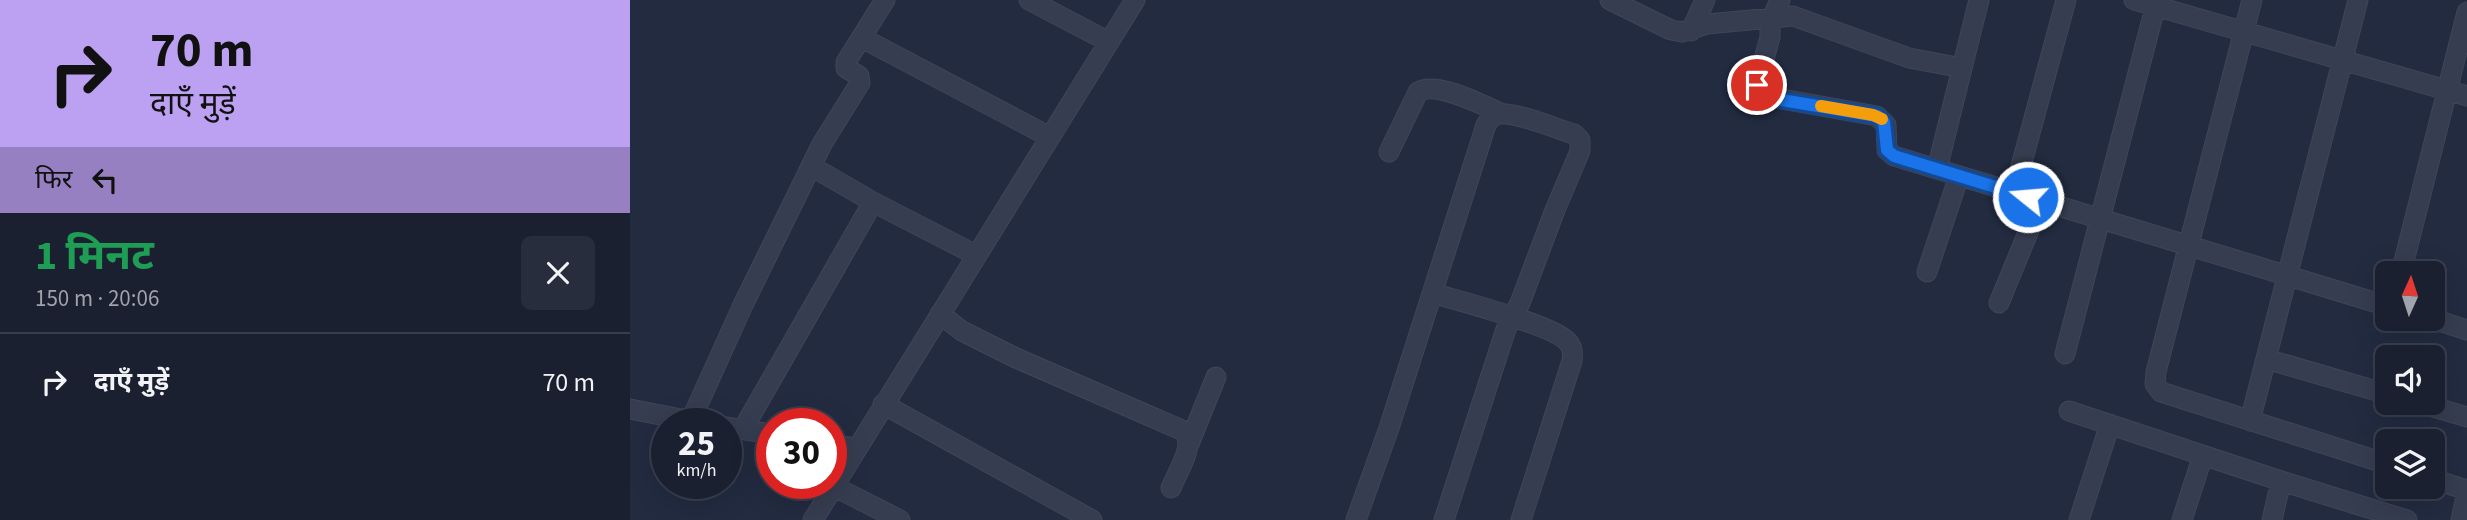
<!DOCTYPE html>
<html lang="hi">
<meta charset="utf-8">
<style>
body{margin:0;font-family:"Source Sans 3","Noto Sans Devanagari",sans-serif;background:#272d3c;color:#f1f3f6;height:100vh;display:flex;flex-direction:column;font-size:26px;white-space:nowrap}
*{box-sizing:border-box;margin:0}
p{font-size:23px;color:#9fa3ab}
.icon{flex:none;width:38px;height:38px;fill:none;stroke:currentColor;stroke-width:2;stroke-linecap:round;stroke-linejoin:round}
.map{position:relative;flex:1;overflow:hidden}
.side{display:flex;flex-direction:column;background:#1a2030;width:630px}
.side>*{flex:none}
.banner{background:#bca0f2;color:#111;overflow:hidden}
.needle{width:46px;rotate:3deg}
.controls{position:absolute;left:1745px;top:261px;display:grid;gap:14px}
.controls a{display:grid;place-items:center;width:70px;height:70px;border-radius:10px;background:#1a2030;box-shadow:0 7px 28px #0002,0 0 0 2px #383e4c;font-size:35px}
.speed{position:absolute;left:21px;top:408px;display:flex;gap:14px;font-size:35px;font-weight:700;text-align:center}
.speed>*{display:grid;place-content:center;width:91px;height:91px;border-radius:50%;background:#1a2030;box-shadow:0 7px 28px #0002,0 0 0 2px #383e4c;line-height:1}
.speed small{font-size:18px;font-weight:400}
.speed .limit{border:10px solid #d22;background:#fff;color:#111}
.pin{position:absolute;display:grid;place-items:center;width:60px;height:60px;color:#fff;margin:-30px;border:4px solid #fff;border-radius:50%;box-shadow:0 2px 7px #0007}
.me{position:absolute;width:77px;margin:-38px;rotate:287deg;stroke-linejoin:round;filter:drop-shadow(0 0 5px #0008)}
.turn{display:flex;align-items:center;gap:24px;height:147px;padding:0 35px;font-size:32px}
.turn .icon{width:91px;height:91px;stroke-width:2.5}
.turn b{display:block;font-size:49px;line-height:60px}
.then{display:flex;align-items:center;height:66px;padding:0 35px;background:#0003;gap:14px;font-size:26px}
.round{display:grid;place-items:center;flex:none;width:74px;height:74px;border-radius:10px;background:#272d3c}
.headline{display:flex;align-items:center;justify-content:space-between;height:119px;padding:0 35px}
h1{font-size:42px;font-weight:700;line-height:52px;color:#1e9e55}
ul{padding:0;list-style:none}
li{display:flex;align-items:center;gap:21px;height:98px;padding:0 35px;border-top:2px solid #383e4c}
li div{flex:1}
li b{display:block;font-size:26px}
li em{font-style:normal}
main{display:flex;flex:1;min-height:0}
.map>svg:first-child{display:block}
</style>
<main>
<section class="side">
<div class="banner">
<div class="turn"><svg class="icon" aria-label="right" viewBox="0 0 24 24"><path d="M7 20v-9h11M14 6l5 5-5 5"/></svg><div><b>70 m</b>दाएँ मुड़ें</div></div>
<div class="then">फिर<svg class="icon" aria-label="left" viewBox="0 0 24 24"><path d="M17 20v-9H6M10 6l-5 5 5 5"/></svg></div>
</div>
<div class="headline"><div><h1>1 मिनट</h1><p>150 m · 20:06</p></div><a class="round"><svg class="icon" aria-label="close" viewBox="0 0 24 24"><path d="M6 6l12 12M18 6L6 18"/></svg></a></div>
<ul>
<li><svg class="icon" aria-label="right" viewBox="0 0 24 24"><path d="M7 20v-9h11M14 6l5 5-5 5"/></svg><div><b>दाएँ मुड़ें</b></div><em>70 m</em></li>
</ul>
</section>
<div class="map">
<svg width="1837" height="520" viewBox="0 0 1837 520">
<rect width="100%" height="100%" fill="#222b40"/>
<g fill="none" stroke-linecap="round" stroke-linejoin="round">
<defs>
<path id="minor" d="M399,0L479,42
M980,0L1041,30L1052,32L1077,24L1163,16L1279,58L1332,68
M1150,0L1140,23V37L1127,85L1135,96L1247,116L1256,125L1257,150L1264,156L1757,306
M1504,0L1837,96
M1622,0L1526,372L1525,384L1531,392L1757,464
M1061,31L1075,0
M232,38L420,137
M759,152L788,92C806,80 854,106 873,114
M181,166L243,202L346,255
M1307,169L1349,0
M1384,192L1436,0
M1297,272L1329,176
M1771,273L1837,12
M802,293C829,301 920,324 937,341C943,347 943,353 942,361L891,520
M1369,303L1411,201
M310,314L332,331L386,358L554,431C566,446 547,472 541,488
M1800,318L1837,330
M1435,354L1527,0
M1636,359L1757,394
M1786,402L1837,417
M253,404L462,520
M0,409L77,424
M1439,411L1651,481L1777,520
M61,420L113,305L192,144L230,83L229,76L216,68V62L255,0
M1620,421L1728,0
M96,427L142,434
M113,429L243,202
M201,444L226,448
M559,444L586,377
M1802,479L1837,490
M203,486L270,520
M183,520L505,0
M726,520L759,428L856,125C859,120 862,116 868,114C884,111 927,129 944,134L950,140V151L925,210L890,303L876,329L814,520
M1449,520L1480,424
M1552,520L1573,455
M1642,520L1651,481
M1831,520L1837,492"/>
</defs>
<use href="#minor" stroke="#3f4659" stroke-width="21"/>
<use href="#minor" stroke="#363d50" stroke-width="19"/>
</g>
<g fill="none" stroke-linecap="round" stroke-linejoin="round">
<defs>
<path id="route" d="M1127,85L1131,93L1140,98L1247,116L1254,122L1257,150L1264,156L1398,197"/>
</defs>
<use href="#route" stroke="#114b97" stroke-width="18"/>
<use href="#route" stroke="#1a73e8" stroke-width="12"/>
<path stroke="#f59e0b" stroke-width="12" d="M1191,106L1243,115L1252,119"/>
</g>
</svg>
<div class="controls">
<a><svg class="needle" viewBox="-14 -14 28 28"><path d="M0-13l5 13h-10z" fill="#e53935"/><path d="M0 13l5-13h-10z" fill="#9fa3ab"/></svg></a>
<a><svg class="icon" aria-label="sound" viewBox="0 0 24 24"><path d="M4 9h4l5-4v14l-5-4H4zM17 9q2 3 0 6"/></svg></a>
<a><svg class="icon" aria-label="layers" viewBox="0 0 24 24"><path d="M12 4l9 5-9 5-9-5zM3 14l9 5 9-5"/></svg></a>
</div>
<div class="speed"><div>25<small>km/h</small></div><div class="limit">30</div></div>
<div class="pin" style="left:1127px;top:85px;background:#d93025"><svg class="icon" aria-label="arrive" viewBox="0 0 24 24"><path d="M6 21V4h12l-3 4 3 4H6"/></svg></div>
<svg class="me" style="left:1398px;top:197px" viewBox="-20 -20 40 40"><circle r="17" fill="#1a73e8" stroke="#fff" stroke-width="3"/><path d="M0-11L8 9 0 5-8 9z" fill="#fff"/></svg>
</div>
</main>
